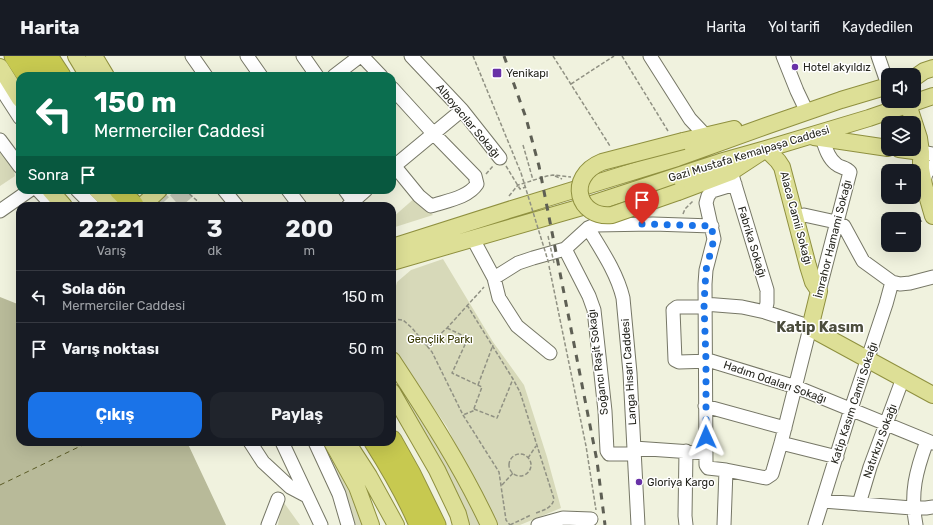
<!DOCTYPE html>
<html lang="tr">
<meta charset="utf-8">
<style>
body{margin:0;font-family:Rubik,sans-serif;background:#20242c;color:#f1f3f6;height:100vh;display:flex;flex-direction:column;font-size:15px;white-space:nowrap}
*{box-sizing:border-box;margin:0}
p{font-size:13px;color:#9ea1a6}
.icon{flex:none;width:22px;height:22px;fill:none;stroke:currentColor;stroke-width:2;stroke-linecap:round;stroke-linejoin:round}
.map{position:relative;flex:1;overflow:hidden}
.sheet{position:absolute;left:16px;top:146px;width:380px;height:244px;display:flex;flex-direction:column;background:#171b24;border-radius:12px;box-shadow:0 4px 16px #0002}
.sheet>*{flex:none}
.hud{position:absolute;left:16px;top:16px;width:380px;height:122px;border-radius:12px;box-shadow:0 4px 16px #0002;background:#0b6e4f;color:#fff;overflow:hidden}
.buttons{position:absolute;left:881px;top:12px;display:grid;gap:8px}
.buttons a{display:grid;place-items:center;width:40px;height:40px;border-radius:8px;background:#171b24;box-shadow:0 4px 16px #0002;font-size:20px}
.pin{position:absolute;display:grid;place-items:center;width:34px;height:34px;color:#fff;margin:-41px -17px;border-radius:50% 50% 50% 0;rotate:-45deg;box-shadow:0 0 4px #0007}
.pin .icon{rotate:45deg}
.me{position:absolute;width:44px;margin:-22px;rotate:359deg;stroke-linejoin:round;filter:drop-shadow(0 0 3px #0008)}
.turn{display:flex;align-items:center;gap:14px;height:84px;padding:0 12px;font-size:18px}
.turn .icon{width:52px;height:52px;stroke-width:2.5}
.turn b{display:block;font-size:28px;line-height:34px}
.then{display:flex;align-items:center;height:38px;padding:0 12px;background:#0003;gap:8px;font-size:15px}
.eta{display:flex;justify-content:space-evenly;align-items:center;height:68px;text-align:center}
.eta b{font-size:24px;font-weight:700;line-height:28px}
.cta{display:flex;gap:8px;margin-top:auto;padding:8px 12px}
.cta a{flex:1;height:46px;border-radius:12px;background:#1a73e8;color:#fff;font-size:16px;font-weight:700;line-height:46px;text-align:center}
.cta a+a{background:#20242c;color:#f1f3f6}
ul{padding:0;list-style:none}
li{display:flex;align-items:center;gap:12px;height:52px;padding:0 12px;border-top:1px solid #363941}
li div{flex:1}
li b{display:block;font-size:15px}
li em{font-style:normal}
header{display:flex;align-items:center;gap:24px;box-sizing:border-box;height:56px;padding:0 20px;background:#171b24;border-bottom:1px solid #363941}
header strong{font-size:19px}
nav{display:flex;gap:22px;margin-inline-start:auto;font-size:14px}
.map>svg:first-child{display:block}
</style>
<header>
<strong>Harita</strong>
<nav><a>Harita</a><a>Yol tarifi</a><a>Kaydedilen</a></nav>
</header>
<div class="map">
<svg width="933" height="469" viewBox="0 0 933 469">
<rect width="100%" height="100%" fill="#f0f2de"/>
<path fill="#d7d9b9" d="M0,95L14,114L15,120L0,130Z
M416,141L433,159L392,172V162Z
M443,203L493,286L524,329L547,401L561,452L520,469H495L447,371L411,319L392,289V245L397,226L411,214Z
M392,320L422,364L449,409L480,469H470L449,422Z
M322,386C341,408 352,442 362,469H355L343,432Z
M282,444L300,469H278Z"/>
<path fill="#b8ba99" d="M0,241L20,249V386H187L226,469H0Z"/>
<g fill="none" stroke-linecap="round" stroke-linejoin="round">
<path stroke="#5a5b25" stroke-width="1" stroke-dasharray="5 4" stroke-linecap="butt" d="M0,429L89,386"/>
<path stroke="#c8c9b8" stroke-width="16" stroke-dasharray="16 8" stroke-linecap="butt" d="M176,134L190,150"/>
<path stroke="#c8c9b8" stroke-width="19" stroke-dasharray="19 10" stroke-linecap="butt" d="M149,134L164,150"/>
<defs>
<path id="minor" d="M192,0L206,20
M247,0L261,20
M303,0L317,20
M362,0L381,20
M411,0L462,54L500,102
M650,0L690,63L705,79
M783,0L797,35L807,56
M878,0L888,29
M334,20L360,0
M0,31L20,62
M392,32L433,77L475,120L477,128C468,142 445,145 431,150L419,140L392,107
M0,84L20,111
M921,96L933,98
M392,112L462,54
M732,119L767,234V247L765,256
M924,129C924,120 926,116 933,110
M38,134L53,150
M77,134L93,150
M224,134L237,150
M288,134L300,150
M345,134L353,145
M348,150L366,134
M0,155L30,134
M796,161L804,159L836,166L844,170L863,205L892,226L900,228L910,227L933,221
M588,172C602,195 617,217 623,242L630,317L638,469
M473,183L494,222L518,207L533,202L565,193L588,172L595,169L653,168L712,170
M565,193L589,240L594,254L605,355L607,395L609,398H634
M494,222L499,242L517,270L550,297
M819,235L850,116C846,111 840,112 836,108C828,102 825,91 822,82
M704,248L742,251L765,256L805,269L810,272L781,387L772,418L766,422L726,414
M704,251H677L673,254L675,304L679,306L711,305L796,331L933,387
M705,350L785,372
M250,386L263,406L290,431L307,440
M282,386L321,469
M315,386L339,438L348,469
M781,387L837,401
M634,392L706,397
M686,395L685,460L686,469
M823,445L912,452H926L933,451
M859,448L870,411L903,322
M268,469L278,443
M538,469L563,462L591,463
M724,469L726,414L708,412L706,409L705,228L706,214L714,183L706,147L708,140L712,135L735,128
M815,469L851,353L886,248L892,226
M916,469C910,437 916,415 927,385"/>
<path id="major" d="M76,0L88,20
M94,0L106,20
M0,11L20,43
M914,22L924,15L933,12
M907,45L919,82L921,96V113L924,129L933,160
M814,81L888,92
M683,85L734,73
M899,93L921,96
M50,134L64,150
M97,134L114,150
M678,136L731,116L766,93L778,105L782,111L808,210L813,226L819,235L810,272L933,339
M142,150L159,134
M392,191L518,151L677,102L766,70L841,44L888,30
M392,206L582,151L720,106L766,93L869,62L933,40
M392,304C427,357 462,411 489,469
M392,336L437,414L458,458L461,469
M332,386L357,431L371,469
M347,386L369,420L396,469"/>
<path id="highway" d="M14,0L27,20
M30,0L42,20
M48,0L61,20
M119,134L134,149
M392,384L411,418L436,469
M374,386C391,413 407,440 419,469"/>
</defs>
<use href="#minor" stroke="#767766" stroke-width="15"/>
<use href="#major" stroke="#8f903f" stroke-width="18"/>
<use href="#highway" stroke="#8f903f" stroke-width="21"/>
<path stroke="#909183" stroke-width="1.5" stroke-dasharray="4 2" stroke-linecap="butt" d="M473,0L521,117
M553,0L610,90
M622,0L668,75
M571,28L614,0
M523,89L533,124
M506,110L520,133L526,131
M486,118L493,110
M555,120L562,123
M185,134L203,150
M509,140L518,129L547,120L553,119L571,121
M683,158L685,153L694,144
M914,167L922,165
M549,210L586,390L596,454
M467,249L513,323L520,336L554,443C552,452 544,454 536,457
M392,263L403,264L412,272L427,290L447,272L484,231
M447,272L468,282L452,317L482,331L473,355L463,359
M427,290L432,296L463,359L499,416L506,464L510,469
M478,329L493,289
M474,353L497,362L513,323
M509 409a11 11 0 1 1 22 0a11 11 0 1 1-22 0Z
M528,402L536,390
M502,429L513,417
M510,469L531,459"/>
<use href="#minor" stroke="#fff" stroke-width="13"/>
<use href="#major" stroke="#dddf96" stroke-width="16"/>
<use href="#highway" stroke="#c7c950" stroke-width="19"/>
<path stroke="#5e5f54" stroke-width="3" stroke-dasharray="7 7" stroke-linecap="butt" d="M504,0L526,62L539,110L597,405L605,469"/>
<defs>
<path id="major-bridge" d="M678,136L612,159C578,163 565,121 602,106L683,85"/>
</defs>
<use href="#major-bridge" stroke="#8f903f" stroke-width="18" stroke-linecap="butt"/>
<path stroke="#909183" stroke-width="1.5" stroke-dasharray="4 2" stroke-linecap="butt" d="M521,117L549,208
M548,180L554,207"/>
<use href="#major-bridge" stroke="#dddf96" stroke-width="16"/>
</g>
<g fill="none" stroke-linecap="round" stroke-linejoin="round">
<path stroke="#1a73e8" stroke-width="7" stroke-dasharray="0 12.6" d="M642,168L712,170L713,187L706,214L704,248L706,305V381"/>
</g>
<g fill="#6831a7" stroke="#fff" stroke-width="1.5">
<circle cx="795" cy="11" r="4"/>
<rect x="492" y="12" width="10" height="10" rx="2"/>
<circle cx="639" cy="426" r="4"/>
</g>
<g text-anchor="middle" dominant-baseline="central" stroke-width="3" stroke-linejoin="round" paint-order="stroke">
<g font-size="11" fill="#26261f" stroke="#fff" text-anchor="start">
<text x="803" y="11">Hotel akyıldız</text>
<text x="506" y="17">Yenikapı</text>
<text x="647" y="426">Gloriya Kargo</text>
</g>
<g font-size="11" fill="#26261f" stroke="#fff">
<text transform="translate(468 65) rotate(50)">Alboyacılar Sokağı</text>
<text transform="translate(749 98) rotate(-17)">Gazi Mustafa Kemalpaşa Caddesi</text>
<text transform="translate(796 162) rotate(75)">Alaca Camii Sokağı</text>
<text transform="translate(833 183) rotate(-76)">İmrahor Hamami Sokağı</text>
<text transform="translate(752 186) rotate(73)">Fabrika Sokağı</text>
<text transform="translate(598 306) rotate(-97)">Soğancı Raşit Sokağı</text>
<text transform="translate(629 316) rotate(-94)">Langa Hısarı Caddesi</text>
<text transform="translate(775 326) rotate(19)">Hadım Odaları Sokağı</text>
<text transform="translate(854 347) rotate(-72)">Katip Kasım Camii Sokağı</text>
<text transform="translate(880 385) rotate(-70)">Natırkızı Sokağı</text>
</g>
<g font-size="11" fill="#383900" stroke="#fff">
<text x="440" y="283">Gençlik Parkı</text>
</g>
<g font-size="15" font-weight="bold" fill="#4c4d3d" stroke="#fff">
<text x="820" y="271">Katip Kasım</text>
</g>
</g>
</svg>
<div class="buttons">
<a><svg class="icon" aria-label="sound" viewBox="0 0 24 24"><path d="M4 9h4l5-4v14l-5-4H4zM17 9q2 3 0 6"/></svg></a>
<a><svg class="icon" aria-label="layers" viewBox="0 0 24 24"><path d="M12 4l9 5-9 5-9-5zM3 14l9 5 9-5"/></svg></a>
<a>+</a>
<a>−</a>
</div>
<div class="pin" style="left:642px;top:168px;background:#d93025"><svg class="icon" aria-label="arrive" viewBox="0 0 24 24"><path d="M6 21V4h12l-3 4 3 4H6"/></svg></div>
<svg class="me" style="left:706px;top:381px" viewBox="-20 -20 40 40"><path d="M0-17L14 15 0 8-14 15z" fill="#1a73e8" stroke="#fff" stroke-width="4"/></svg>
<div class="hud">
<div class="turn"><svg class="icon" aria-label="left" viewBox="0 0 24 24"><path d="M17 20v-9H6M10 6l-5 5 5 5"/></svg><div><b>150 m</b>Mermerciler Caddesi</div></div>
<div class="then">Sonra<svg class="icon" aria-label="arrive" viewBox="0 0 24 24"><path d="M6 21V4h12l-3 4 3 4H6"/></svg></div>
</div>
<section class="sheet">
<div class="eta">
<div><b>22:21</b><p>Varış</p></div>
<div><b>3</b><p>dk</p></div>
<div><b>200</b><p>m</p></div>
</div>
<ul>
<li><svg class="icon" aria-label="left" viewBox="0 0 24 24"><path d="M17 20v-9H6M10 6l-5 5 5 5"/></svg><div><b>Sola dön</b><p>Mermerciler Caddesi</p></div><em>150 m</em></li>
<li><svg class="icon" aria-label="arrive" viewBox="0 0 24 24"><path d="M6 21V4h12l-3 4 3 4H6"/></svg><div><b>Varış noktası</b></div><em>50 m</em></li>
</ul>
<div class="cta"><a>Çıkış</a><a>Paylaş</a></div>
</section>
</div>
